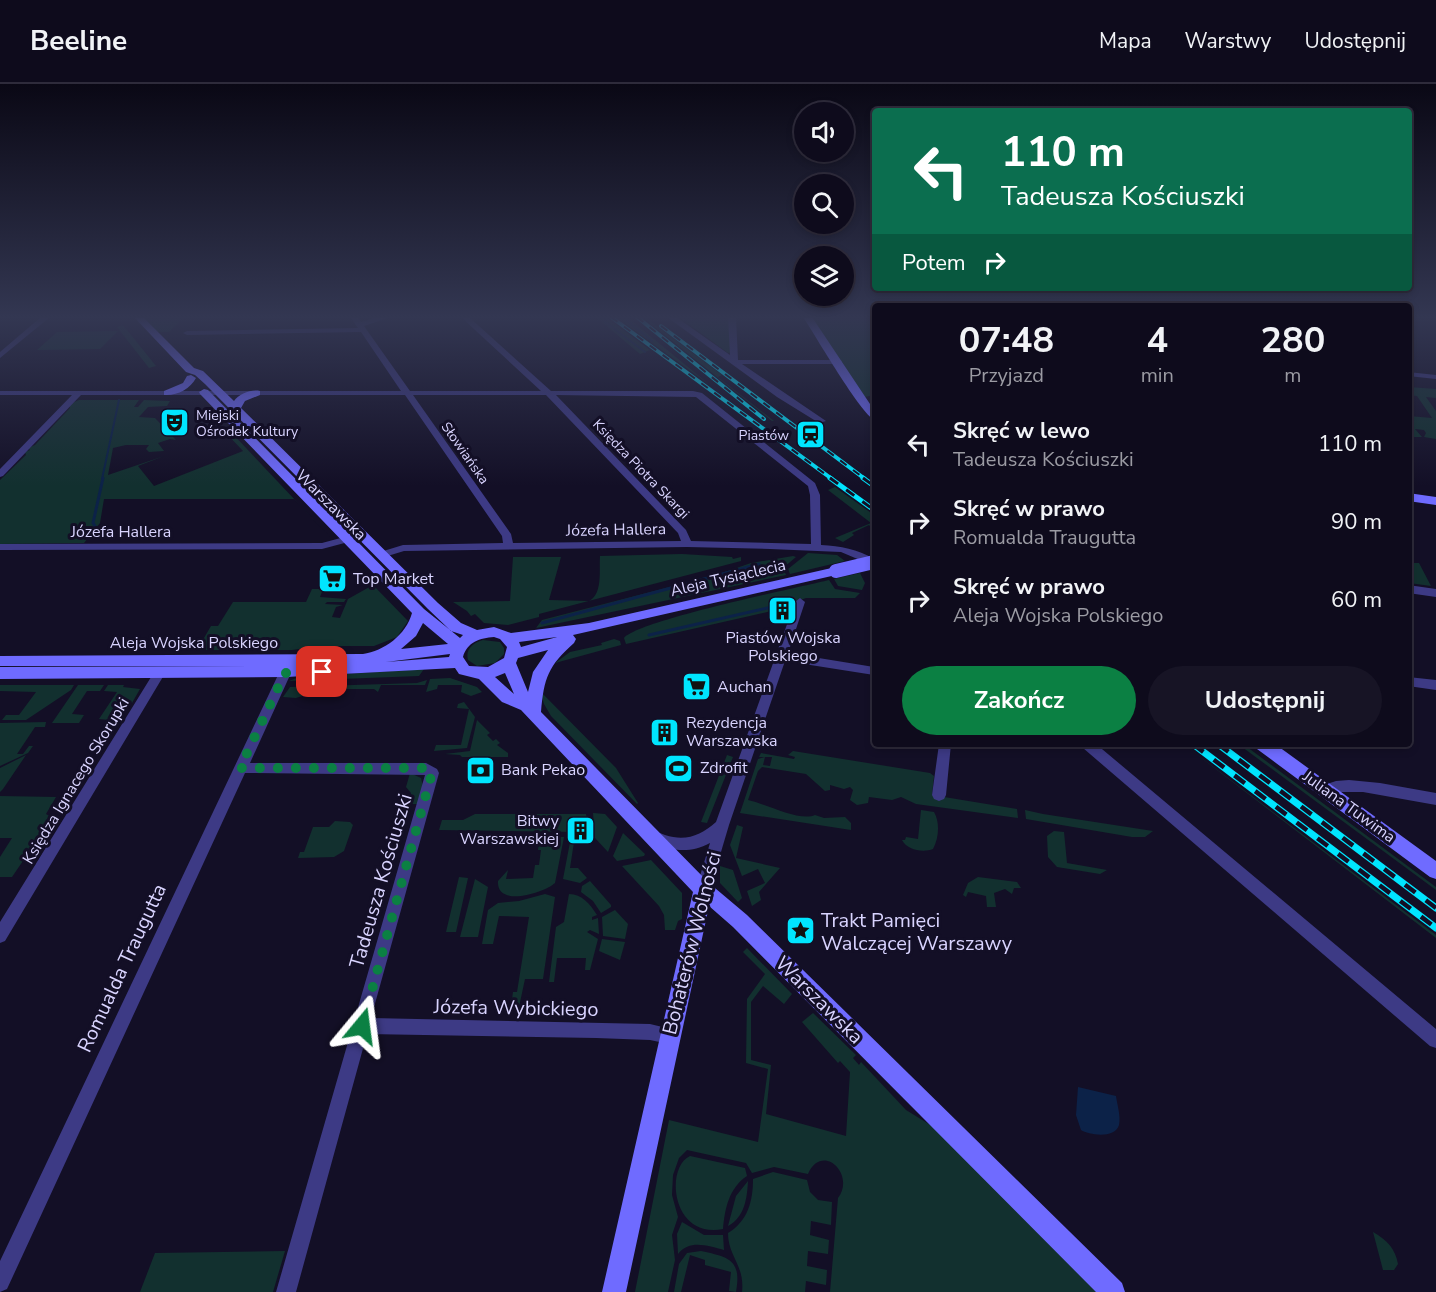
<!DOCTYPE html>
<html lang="pl">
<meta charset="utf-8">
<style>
body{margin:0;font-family:"Nunito Sans",sans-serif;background:#171425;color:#f1f3f6;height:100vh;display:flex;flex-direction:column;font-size:22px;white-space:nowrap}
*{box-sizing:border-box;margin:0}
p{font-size:20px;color:#9b9ba3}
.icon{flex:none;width:33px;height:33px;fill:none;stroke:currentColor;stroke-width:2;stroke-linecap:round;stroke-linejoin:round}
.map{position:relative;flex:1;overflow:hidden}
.side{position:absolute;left:872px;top:219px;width:540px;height:444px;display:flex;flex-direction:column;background:#0e0b1c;border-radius:6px;box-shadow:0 3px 9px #0003,0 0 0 2px #2e2b3b}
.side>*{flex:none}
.hud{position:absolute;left:872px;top:24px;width:540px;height:183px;border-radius:6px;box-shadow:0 3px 9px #0003,0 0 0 2px #2e2b3b;background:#0b6e4f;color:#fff;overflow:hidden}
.fabs{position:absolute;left:794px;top:18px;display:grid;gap:12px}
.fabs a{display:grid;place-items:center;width:60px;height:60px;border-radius:50%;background:#0e0b1c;box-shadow:0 3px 9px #0003,0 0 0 2px #2e2b3b;font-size:30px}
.pin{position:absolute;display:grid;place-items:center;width:51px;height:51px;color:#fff;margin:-26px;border-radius:12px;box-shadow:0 3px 9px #0006}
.me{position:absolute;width:66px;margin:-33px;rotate:16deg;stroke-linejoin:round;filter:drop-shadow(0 0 4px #0008)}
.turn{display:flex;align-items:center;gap:21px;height:126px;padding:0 30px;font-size:27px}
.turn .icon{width:78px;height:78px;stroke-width:2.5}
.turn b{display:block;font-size:42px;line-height:51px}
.then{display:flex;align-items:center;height:57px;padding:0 30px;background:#0003;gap:12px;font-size:22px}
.eta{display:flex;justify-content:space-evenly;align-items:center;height:102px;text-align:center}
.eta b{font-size:36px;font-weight:700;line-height:42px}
.action{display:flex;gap:12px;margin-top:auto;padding:12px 30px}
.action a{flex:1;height:69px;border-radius:36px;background:#0b8043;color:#fff;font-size:24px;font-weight:700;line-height:69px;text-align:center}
.action a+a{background:#171425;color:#f1f3f6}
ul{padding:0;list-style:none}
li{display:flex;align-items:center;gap:18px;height:78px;padding:0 30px}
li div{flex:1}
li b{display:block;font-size:22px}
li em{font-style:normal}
header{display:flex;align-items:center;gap:36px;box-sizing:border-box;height:84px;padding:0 30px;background:#0e0b1c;border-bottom:2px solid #2e2b3b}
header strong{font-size:28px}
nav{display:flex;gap:33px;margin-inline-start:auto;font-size:21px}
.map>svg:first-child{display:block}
</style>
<header>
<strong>Beeline</strong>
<nav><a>Mapa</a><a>Warstwy</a><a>Udostępnij</a></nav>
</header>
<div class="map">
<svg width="1436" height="1208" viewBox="0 0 1436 1208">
<rect width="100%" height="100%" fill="#130f26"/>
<path fill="#12302f" d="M150,233H184L169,248H158L145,235Z
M596,233H606L650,266L640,270Z
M616,233H627L710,301Z
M642,233H645L722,291L718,293L774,337H772Z
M679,233H731L732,268L728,269Z
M811,233H874V311L865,313Z
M123,241L156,282L149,284L117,243Z
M118,247L100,265L37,266L57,248Z
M1409,303L1436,305V314L1426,313L1436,327V355L1424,353L1426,349L1424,346L1415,345L1422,353H1409V332L1432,334L1417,312L1409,311Z
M79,316H139L134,323H138L144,316L170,317L167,322L148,323L139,333L155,334L176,356L170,355L158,359L164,367L149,368L146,365L149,361H126L113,364L108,391L164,372L138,382L154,402L243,367L226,349H222L229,346L330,453L294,415H104L100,439L84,459L0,460V396L26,371L25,368L30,366L28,364L35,361L70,324V320Z
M835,403L874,431V446L869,441L852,449L854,451L843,458L835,454L871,439L828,406Z
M808,469L837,471L845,477L790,490L788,485Z
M682,470L732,473L733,475L741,473V477L539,530V533L508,541L484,539L475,530L471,532L467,527L453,518L510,517L513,473H561L549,516L589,517C603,510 599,486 600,472Z
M793,472L796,473L783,484L786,491L536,544L542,536L716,491L751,479Z
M1408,477L1410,479H1419L1431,502L1409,499Z
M860,489L865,499L862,506L838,502L834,495Z
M829,496L835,505L860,509L855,514H806L795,518L790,527L788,523L777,525L779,529L788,527L780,531L776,526L626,560L624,554C640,536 797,504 829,496Z
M373,501L408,537L397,553L374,562H322L292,566H180L185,558L204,554L211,542H218L233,518H306L312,505H323L320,513L346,515L344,518H327L325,520L343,521L336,523L332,533L340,534L348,515Z
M614,555L620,557L621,561L555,579L570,568L602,561L601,559Z
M483,556L500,558L504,564V570L495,579L477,582L468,576C465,565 473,559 483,556Z
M424,585L419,592L289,597L299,593Z
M450,594L477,603L482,608L471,612L461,608L462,601H438L437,605L426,608L430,595Z
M427,596L425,601H381L378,608L374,605H325L296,614L283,613L290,603L417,599Z
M0,601H74L71,606L26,636H2L6,631H19L36,608L0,607Z
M78,601H104L100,607H87L72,630L84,631L79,639H52Z
M108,601H124L123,603L140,605L132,619L119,621L109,636L99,635L117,608L104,607Z
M540,607L616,684L638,719L637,720L551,632L544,620Z
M464,618L475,633L467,664L434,667L436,661H461L469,625L457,624L458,620Z
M477,636L490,649L487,651L493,657L496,655L500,659L497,661L508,669V673H462L460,671L445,670L470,667Z
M46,638L45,643H35L17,670H23L29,662H33L28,669L0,682V639Z
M1183,660L1436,851V854Z
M1238,660H1243L1436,803V806Z
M793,667L930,689L934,692L932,711L1017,725L1018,734L916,720L901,713L892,716L869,713L868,719L857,721L850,716L853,706L850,703L844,705L830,701V706L825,707L806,690L762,683L758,687L748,716C767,720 800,738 815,731L824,734L845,733L851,739V746L740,729L758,675L765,673L763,681L770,682L772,673H759L761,669L794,675L795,673L788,671Z
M26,671L3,705L0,708V684Z
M727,671L733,673L707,739L701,738Z
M410,689L421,694L423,702L418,720H408L411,709L406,703Z
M0,712L56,713L46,730L51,733L44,745H40L39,748L42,749L12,793H0V773L12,754H0Z
M921,726L934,728C940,738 939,754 933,765C923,769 907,766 902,756H905L906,753L918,755Z
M1025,726L1043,730L1153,747L1145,753H1132L1026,735Z
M593,729L605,730L617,743L608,768L595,754Z
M475,730H586L588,741L586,743H578L577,748L439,746L442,736H463Z
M335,737L350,738L353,741L344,767L334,773L298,774L300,768H304L313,743H329Z
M737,741L743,743L736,774L780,784L759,808L761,816L752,822L747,807L765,799L758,785L742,792L730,761Z
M1054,747L1064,748L1067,779L1107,786L1100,790L1057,783L1048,773L1047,752Z
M623,749L645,770L644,772L617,777L613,772Z
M528,753H564L555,799C544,809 496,824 498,797L508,786L506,795L533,794L535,781H539L541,766H538L539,757H527Z
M571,753H584L586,757L574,758L570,784H578L587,794L580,799L563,795Z
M651,776L682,809V835L678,837L675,846H665L664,831L659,822L622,782Z
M720,782L733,786L742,814L738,818L720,799Z
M459,793L468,794L456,848H446Z
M978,793L1017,798L1021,804H1014L1012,810L1005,805L994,809L996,823H987L986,812L968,808L966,813L963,811L968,799Z
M475,795L488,803L478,853H460Z
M590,797L611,821V823L601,829L593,817L581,808L582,802Z
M545,810L555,813L543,895H525L519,923H511L513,908H517L529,833L499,832L493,860H482L488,826L498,819L519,817Z
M569,810C582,810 590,820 597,831L592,833V836L598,834L599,850L590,846L587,848L598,855L590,886H585L586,874H557L554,898H549L556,843L564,838Z
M615,826L628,840L625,855L603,852L602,833Z
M602,855L625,858L620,876L599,867Z
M747,864L792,910L784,920L763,902L751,918V976L771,981L766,1030L846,1052L850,988L840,977L838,979L802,938L813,929L856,971L853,974L859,981L861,978L906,1026L932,1042L1097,1208H830L838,1114C856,1090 822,1058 808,1090L774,1083L752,1089L746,1079L687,1066L679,1074L673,1091L672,1111L678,1133L672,1151L675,1176L668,1208H635L669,1036L758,1058L768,985L746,979L747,915L765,890L743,868Z
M690,1072L745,1084L747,1092C729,1104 725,1124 723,1145C671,1155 665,1083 690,1072Z
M773,1088L807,1096L810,1108L818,1116L832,1118L831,1141L811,1137L810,1151L829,1156L828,1170L808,1167L807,1182L827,1186L826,1201L806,1197L805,1208H742C745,1181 728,1173 728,1149C748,1137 753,1117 753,1095Z
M748,1097C747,1114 745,1133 728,1142L736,1112Z
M682,1138L704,1151H723L724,1166C708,1162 690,1155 678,1170L677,1150Z
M1373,1148C1387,1156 1395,1164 1398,1180L1394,1186H1383Z
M285,1167L273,1208H140L155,1169Z
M701,1167C728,1173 742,1175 736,1208L729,1207L731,1188L705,1181V1176L690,1171L681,1208H674L679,1180L687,1169Z"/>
<path fill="#0c2248" d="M1078,1003L1116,1012C1117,1020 1121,1032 1119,1041C1115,1055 1089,1051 1081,1046L1076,1031Z"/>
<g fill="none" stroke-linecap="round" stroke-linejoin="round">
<path stroke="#0c2248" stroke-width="2" d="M623,233L652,257
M608,235L604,237L645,268
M102,395L119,316"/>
<path stroke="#0c2248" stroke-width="3" d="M95,442L93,439L103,394
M542,539L759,480
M649,551L772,523"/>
<path fill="#3d3a85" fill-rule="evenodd" d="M41,233H50L0,274V268Z
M350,233H358L361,238L378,233H391L364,242L410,307H541L461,233H469L551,307H693L702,309L815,399L820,411L821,461C841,462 857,465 874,475V482L841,468L770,465L687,463L404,467L381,474L377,473L376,471L377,469L403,461L503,459L502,452L405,311H81L3,392L0,393V385L72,311H0V307H401L361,248L187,251L183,249L187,247L358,244ZM413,311H546L678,449L681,457L513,459L511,450ZM556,311L696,313L808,402L810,411L811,460L691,457L686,446Z
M667,233H676L730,271L728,233H736L738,276H841L842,278L838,280H742L826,337L819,339L777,313Z
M1408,288L1436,291V295L1408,292Z
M348,452L352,453V457L322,465L0,466V460L322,459Z
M1408,501L1436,505V513L1408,509Z
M800,514L805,518L788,569L874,583V591L785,577L729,741L710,805L708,810L703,812L698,810L696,805L710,759C689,770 672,767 651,758L649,754L651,750C658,747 659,749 665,751C686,758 701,751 716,738L795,518Z
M160,584L164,585L166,588L164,591L5,857L0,859V838L156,585Z
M285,585L291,589L250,679H426L437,685L439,689L371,934L650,940L675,946L677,952L675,958L669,960L650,956L596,954L367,950L296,1208H276L425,691L245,689L7,1205L0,1208V1177L279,589Z
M1408,593L1436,596V606L1408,602Z
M939,660H951L946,711L944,715L939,717L934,715L932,711Z
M1081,660H1096L1436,945V964L1430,962L1083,664Z
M1349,696L1380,699L1436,709V721L1363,708H1336L1326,712L1321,710L1319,706L1321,702L1336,697Z"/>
<path fill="#6f6bff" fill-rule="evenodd" d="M134,233H143L194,284L203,287L234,317C239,310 251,305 260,307V311L245,317L241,324L438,519L461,539L477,546L494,543L511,549L589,539L836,483L841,484L843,487L841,490L836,491L573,551L576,555L574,559C548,582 544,594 541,628L709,799L747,831L1122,1199L1125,1208H1096L733,843L709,822L626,1208H602L693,808L521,626L502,618L479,595L459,590L455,584L286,593L0,595V583L252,582H0V572L363,570C384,567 406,551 412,529L200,310L199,308L204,305L208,306L424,525L460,554L463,551L451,547L428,525L205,300L195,291L186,288ZM423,539L448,560L401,565L416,552ZM494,553L500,555L507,563L504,574L488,583L469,582L463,573C467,558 480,554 494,553ZM557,553L521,563L519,558ZM548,566L533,588L528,608L516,579L518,574ZM450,570L449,573L386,578ZM505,589L514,610L495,593Z
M803,233H812L874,326V335C862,332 814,249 803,233Z
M191,291L196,294C190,305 177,312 164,311V307L183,299L187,292Z
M1408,409L1436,413V421L1408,417Z
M1255,660H1275L1436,777V795L1430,793L1257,665Z"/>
<defs>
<path id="rail-far2" d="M611,233L832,395
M637,233L764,335
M661,242L865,395"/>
<path id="rail-far1" d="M830,394L874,426
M863,394L874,402"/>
<path id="rail" d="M1193,660L1436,844
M1218,660L1436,824"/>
</defs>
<use href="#rail-far2" stroke="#00e5ff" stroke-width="4"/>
<use href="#rail-far1" stroke="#00e5ff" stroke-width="5"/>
<use href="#rail" stroke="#00e5ff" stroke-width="7"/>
<use href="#rail-far2" stroke="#130f26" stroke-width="2" stroke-dasharray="8" stroke-linecap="butt"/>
<use href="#rail-far1" stroke="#130f26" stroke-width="3" stroke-dasharray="10" stroke-linecap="butt"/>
<use href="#rail" stroke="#130f26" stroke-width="4.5" stroke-dasharray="13" stroke-linecap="butt"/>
<path stroke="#6f6bff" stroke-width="14" d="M836,487L874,478"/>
</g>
<linearGradient id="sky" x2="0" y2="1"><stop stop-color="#0a0815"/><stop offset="0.58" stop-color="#333752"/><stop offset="1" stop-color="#333752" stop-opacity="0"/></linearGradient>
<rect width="1436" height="402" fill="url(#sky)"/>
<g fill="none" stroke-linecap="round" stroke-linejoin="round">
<path stroke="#0b8043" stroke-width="10" stroke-dasharray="0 18" d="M322,588L285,589L240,684H426L432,689L362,942"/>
</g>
<defs>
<symbol id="theatre-square" viewBox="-11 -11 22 22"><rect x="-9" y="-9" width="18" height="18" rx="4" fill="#00e5ff" stroke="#130f26"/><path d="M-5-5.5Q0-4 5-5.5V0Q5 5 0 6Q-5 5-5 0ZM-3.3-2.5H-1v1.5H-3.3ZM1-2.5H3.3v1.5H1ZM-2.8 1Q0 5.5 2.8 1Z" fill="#111"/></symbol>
<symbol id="station-square" viewBox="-11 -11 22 22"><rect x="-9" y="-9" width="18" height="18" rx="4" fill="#00e5ff" stroke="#130f26"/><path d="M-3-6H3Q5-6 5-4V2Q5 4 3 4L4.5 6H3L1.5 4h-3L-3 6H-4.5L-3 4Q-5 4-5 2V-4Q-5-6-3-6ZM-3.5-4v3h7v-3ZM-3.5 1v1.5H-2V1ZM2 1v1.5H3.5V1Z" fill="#111"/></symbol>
<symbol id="supermarket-square" viewBox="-11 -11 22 22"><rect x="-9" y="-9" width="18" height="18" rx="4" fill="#00e5ff" stroke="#130f26"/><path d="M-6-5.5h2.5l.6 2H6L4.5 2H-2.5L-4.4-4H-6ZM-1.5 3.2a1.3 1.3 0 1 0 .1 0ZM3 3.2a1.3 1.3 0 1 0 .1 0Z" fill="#111"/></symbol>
<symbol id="building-square" viewBox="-11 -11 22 22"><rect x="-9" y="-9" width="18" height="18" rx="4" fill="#00e5ff" stroke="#130f26"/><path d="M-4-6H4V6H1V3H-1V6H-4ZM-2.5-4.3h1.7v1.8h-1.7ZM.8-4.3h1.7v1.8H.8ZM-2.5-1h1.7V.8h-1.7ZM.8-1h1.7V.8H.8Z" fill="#111"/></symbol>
<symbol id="stadium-square" viewBox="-11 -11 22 22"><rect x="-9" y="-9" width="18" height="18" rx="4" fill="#00e5ff" stroke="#130f26"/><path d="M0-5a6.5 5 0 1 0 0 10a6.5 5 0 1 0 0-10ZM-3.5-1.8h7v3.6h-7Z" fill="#111"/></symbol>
<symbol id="bank-square" viewBox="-11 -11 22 22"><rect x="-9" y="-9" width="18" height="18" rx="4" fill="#00e5ff" stroke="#130f26"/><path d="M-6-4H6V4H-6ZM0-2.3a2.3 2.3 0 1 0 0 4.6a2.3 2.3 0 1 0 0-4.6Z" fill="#111"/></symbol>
<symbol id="sight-square" viewBox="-11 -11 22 22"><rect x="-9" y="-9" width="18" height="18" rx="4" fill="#00e5ff" stroke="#130f26"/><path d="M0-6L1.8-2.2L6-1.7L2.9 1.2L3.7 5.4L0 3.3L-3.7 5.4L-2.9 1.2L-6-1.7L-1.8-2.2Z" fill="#111"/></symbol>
</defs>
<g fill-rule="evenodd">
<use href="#theatre-square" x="158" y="322" width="33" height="33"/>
<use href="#station-square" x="794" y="334" width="33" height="33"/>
<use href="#supermarket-square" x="316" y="478" width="33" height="33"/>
<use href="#building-square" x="766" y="510" width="33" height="33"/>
<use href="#supermarket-square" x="680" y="586" width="33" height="33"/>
<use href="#building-square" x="648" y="632" width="33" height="33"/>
<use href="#stadium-square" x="662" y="668" width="33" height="33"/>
<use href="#bank-square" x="464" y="670" width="33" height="33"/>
<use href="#building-square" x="564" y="730" width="33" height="33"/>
<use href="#sight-square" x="784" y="830" width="33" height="33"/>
</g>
<g text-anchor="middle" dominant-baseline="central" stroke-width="6" stroke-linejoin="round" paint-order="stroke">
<g font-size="14" fill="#d9d4ff" stroke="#130f26" text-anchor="start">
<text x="196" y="331">Miejski<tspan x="196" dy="16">Ośrodek Kultury</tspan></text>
<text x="789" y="351" text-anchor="end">Piastów</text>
</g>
<g font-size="14" fill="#d9d4ff" stroke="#130f26">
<text transform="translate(465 369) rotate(55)">Słowiańska</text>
<text transform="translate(641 385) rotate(46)">Księdza Piotra Skargi</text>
</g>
<g font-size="16" fill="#d9d4ff" stroke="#130f26">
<text transform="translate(331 421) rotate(45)">Warszawska</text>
<text transform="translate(616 446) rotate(-1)">Józefa Hallera</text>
<text x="121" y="448">Józefa Hallera</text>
<text transform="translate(728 494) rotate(-13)">Aleja Tysiąclecia</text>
<text x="194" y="559">Aleja Wojska Polskiego</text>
<text transform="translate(76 697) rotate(-59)">Księdza Ignacego Skorupki</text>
<text transform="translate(1349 723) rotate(36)">Juliana Tuwima</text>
</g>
<g font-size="16" fill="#d9d4ff" stroke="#130f26" text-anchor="start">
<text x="353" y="495">Top Market</text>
<text x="783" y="554" text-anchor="middle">Piastów Wojska<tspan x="783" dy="18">Polskiego</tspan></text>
<text x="717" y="603">Auchan</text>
<text x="686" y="639">Rezydencja<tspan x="686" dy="18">Warszawska</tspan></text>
<text x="700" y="684">Zdrofit</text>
<text x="501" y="686">Bank Pekao</text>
<text x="559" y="737" text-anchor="end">Bitwy<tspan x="559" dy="18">Warszawskiej</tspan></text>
</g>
<g font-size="20" fill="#d9d4ff" stroke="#130f26">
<text transform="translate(381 797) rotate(-74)">Tadeusza Kościuszki</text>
<text transform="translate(692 859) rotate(-76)">Bohaterów Wolności</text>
<text transform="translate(122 884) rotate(-65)">Romualda Traugutta</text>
<text transform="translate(819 916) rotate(45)">Warszawska</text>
<text transform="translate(516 924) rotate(1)">Józefa Wybickiego</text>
</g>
<g font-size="20" fill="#d9d4ff" stroke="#130f26" text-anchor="start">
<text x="821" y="836">Trakt Pamięci<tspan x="821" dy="23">Walczącej Warszawy</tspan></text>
</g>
</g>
</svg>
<div class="fabs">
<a><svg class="icon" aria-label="sound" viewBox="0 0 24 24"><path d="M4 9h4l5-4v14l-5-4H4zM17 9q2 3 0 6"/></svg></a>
<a><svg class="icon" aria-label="search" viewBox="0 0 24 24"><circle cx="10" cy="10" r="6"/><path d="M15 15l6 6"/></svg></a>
<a><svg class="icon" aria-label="layers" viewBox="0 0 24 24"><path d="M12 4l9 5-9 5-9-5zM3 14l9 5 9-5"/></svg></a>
</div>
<div class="pin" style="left:322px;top:588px;background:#d93025"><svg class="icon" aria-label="arrive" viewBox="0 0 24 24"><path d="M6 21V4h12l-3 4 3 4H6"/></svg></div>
<svg class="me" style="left:362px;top:942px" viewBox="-20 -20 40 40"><path d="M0-17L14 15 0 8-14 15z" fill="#0b8043" stroke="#fff" stroke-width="4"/></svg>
<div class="hud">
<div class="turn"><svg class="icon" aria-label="left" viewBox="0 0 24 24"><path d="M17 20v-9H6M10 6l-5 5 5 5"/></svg><div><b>110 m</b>Tadeusza Kościuszki</div></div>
<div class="then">Potem<svg class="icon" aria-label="right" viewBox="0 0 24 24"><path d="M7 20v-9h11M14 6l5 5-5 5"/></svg></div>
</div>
<section class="side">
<div class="eta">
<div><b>07:48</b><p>Przyjazd</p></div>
<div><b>4</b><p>min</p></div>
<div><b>280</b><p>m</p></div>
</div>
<ul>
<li><svg class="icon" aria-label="left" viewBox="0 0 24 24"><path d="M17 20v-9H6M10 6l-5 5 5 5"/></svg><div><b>Skręć w lewo</b><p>Tadeusza Kościuszki</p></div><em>110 m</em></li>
<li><svg class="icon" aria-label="right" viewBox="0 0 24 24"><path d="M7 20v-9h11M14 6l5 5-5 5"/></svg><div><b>Skręć w prawo</b><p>Romualda Traugutta</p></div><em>90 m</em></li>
<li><svg class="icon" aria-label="right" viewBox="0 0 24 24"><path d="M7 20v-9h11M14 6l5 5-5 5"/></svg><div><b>Skręć w prawo</b><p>Aleja Wojska Polskiego</p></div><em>60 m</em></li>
</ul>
<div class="action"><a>Zakończ</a><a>Udostępnij</a></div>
</section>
</div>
